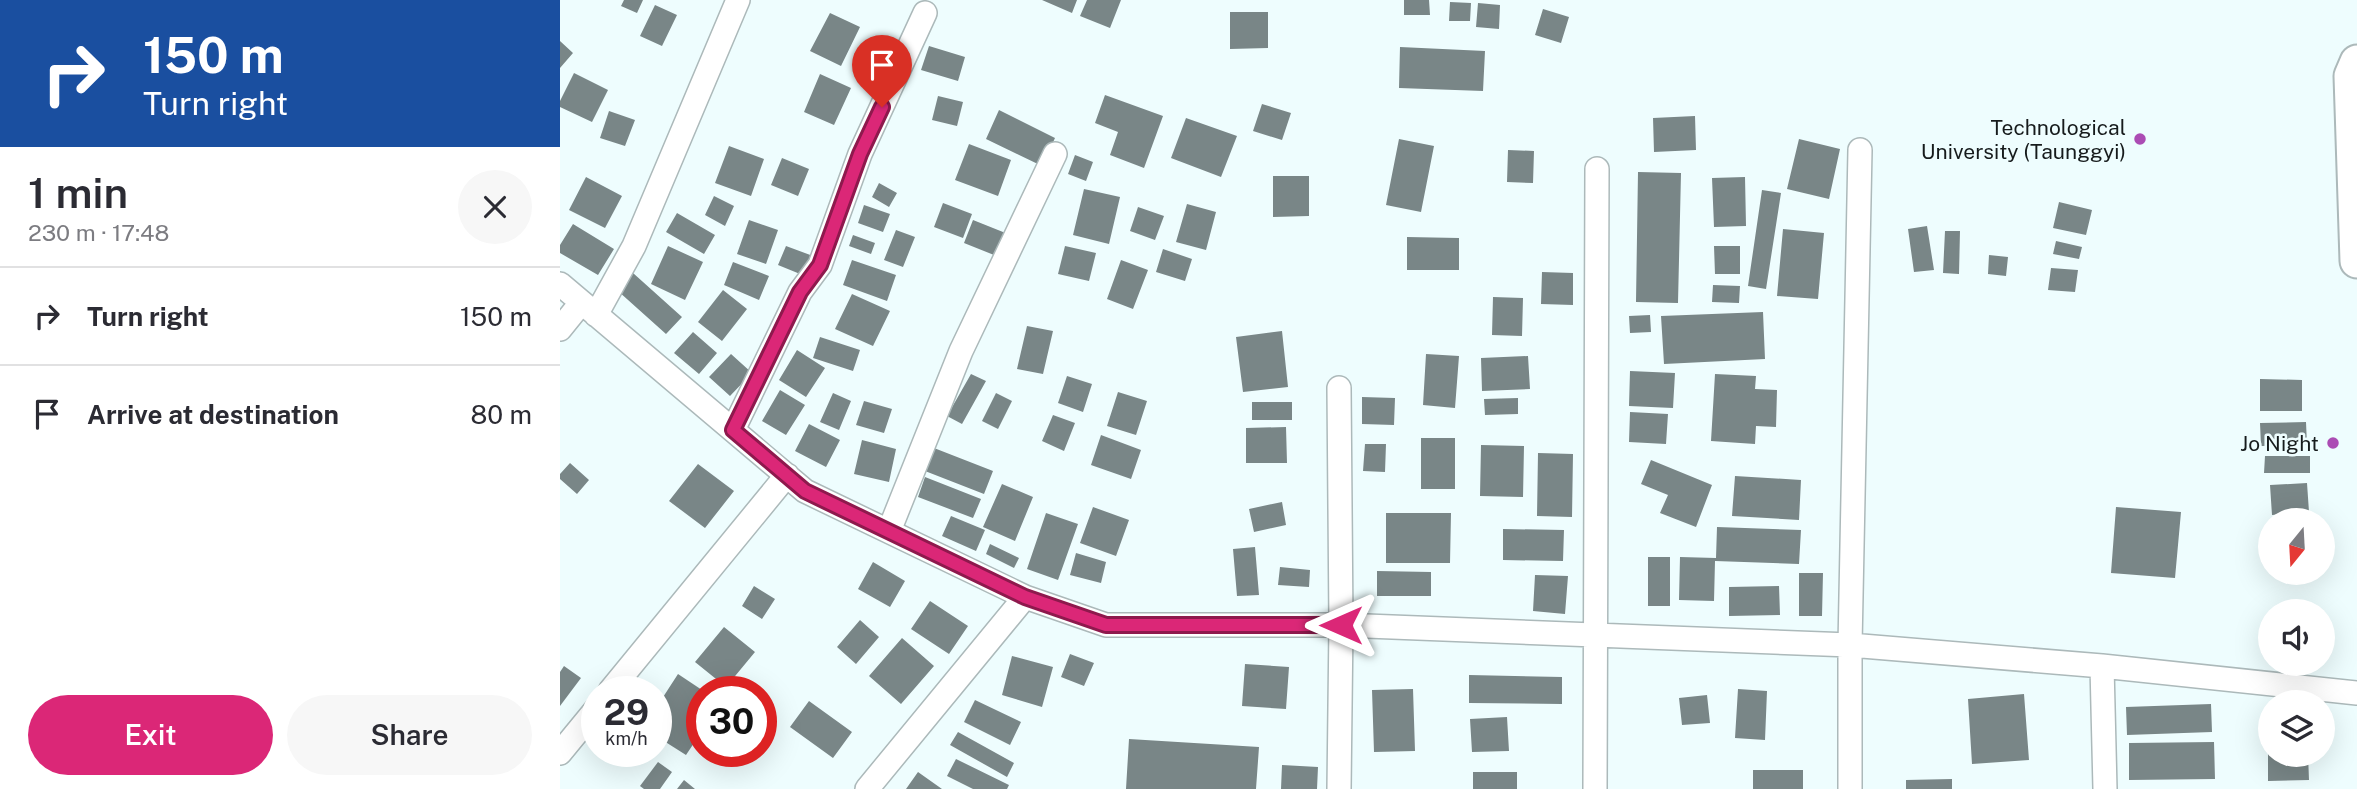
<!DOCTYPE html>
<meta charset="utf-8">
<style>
body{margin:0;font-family:"Public Sans",sans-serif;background:#f7f7f7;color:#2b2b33;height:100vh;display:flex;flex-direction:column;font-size:26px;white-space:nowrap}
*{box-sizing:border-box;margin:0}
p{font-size:23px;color:#7c7c81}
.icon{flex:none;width:38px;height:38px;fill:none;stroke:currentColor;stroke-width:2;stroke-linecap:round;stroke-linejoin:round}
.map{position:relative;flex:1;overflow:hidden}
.side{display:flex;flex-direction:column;background:#fff;width:560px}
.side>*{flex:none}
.top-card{background:#1a4fa0;color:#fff;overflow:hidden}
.needle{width:46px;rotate:198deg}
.tools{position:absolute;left:1698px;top:508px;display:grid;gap:14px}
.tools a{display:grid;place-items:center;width:77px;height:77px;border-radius:50%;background:#fff;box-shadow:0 7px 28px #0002;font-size:35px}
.speed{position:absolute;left:21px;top:676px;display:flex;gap:14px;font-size:35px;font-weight:700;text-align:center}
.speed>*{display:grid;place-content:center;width:91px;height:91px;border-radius:50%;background:#fff;box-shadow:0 7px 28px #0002;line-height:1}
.speed small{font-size:18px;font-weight:400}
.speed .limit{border:10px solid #d22;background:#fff;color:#111}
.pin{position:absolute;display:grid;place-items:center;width:60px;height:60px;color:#fff;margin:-72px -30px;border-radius:50% 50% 50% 0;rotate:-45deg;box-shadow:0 0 7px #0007}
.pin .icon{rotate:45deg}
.me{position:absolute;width:77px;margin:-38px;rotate:270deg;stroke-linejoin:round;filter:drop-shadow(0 0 5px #0008)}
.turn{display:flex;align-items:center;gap:24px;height:147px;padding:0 28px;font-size:32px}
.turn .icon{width:91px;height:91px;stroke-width:2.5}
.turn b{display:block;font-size:49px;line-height:60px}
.round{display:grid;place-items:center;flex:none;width:74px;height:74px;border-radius:37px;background:#f7f7f7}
.headline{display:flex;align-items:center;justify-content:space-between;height:119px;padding:0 28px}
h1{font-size:42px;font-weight:600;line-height:52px}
.cta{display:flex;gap:14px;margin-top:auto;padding:14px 28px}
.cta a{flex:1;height:80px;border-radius:42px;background:#db2777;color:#fff;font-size:28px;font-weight:600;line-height:80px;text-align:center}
.cta a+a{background:#f7f7f7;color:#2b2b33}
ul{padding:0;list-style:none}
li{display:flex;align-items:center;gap:21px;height:98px;padding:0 28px;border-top:2px solid #e1e1e2}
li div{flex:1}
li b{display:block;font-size:26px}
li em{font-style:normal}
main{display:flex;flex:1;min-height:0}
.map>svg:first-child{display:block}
</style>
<main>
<section class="side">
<div class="top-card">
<div class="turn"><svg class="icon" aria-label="right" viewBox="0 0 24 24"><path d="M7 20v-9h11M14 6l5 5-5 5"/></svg><div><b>150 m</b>Turn right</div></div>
</div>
<div class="headline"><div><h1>1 min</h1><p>230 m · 17:48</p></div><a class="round"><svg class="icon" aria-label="close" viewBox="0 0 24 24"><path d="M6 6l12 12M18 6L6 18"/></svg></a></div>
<ul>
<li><svg class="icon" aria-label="right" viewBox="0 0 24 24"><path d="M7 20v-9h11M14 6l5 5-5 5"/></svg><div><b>Turn right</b></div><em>150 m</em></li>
<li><svg class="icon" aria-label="arrive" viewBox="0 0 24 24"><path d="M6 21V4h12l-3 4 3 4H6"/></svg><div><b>Arrive at destination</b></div><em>80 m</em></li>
</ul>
<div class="cta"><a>Exit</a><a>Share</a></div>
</section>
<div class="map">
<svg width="1797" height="789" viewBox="0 0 1797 789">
<rect width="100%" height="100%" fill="#eefdfe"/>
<path fill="#798687" d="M64,0H83L77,13L61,6Z
M482,0H517L512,13Z
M527,0H561L550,28L520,16Z
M844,0H869L870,15H844Z
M890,2L911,3L910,21H889Z
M918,3L940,5L939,29L916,27Z
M95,5L117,15L102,46L80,36Z
M983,9L1009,17L1001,43L975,35Z
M670,12H708V48L670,49Z
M270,13L300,27L281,66L250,51Z
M0,41L13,53L0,68Z
M369,46L405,57L398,81L361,70Z
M840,47L925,51L923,91L839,88Z
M14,73L48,90L32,122L0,107V101Z
M260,74L291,88L274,125L244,112Z
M545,95L603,116L584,168L550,155L558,132L535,123Z
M378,96L403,102L397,126L372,120Z
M702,104L731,113L722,140L693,131Z
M439,110L495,138L482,166L426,139Z
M49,111L75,120L65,146L40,138Z
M1135,116L1136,150L1094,152L1093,118Z
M626,118L677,136L661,177L611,158Z
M839,139L874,146L861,212L826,205Z
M1239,139L1280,149L1269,199L1227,189Z
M409,144L451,160L438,196L395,180Z
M169,146L204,159L191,196L155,183Z
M948,150L974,151L973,183L947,182Z
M515,155L533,162L526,181L508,174Z
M222,158L249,169L238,196L211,185Z
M1078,172L1121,173L1118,303L1076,302Z
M713,176H749V216L713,217Z
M26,177L62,196L45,228L9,210Z
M1185,177L1186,226L1154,227L1152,178Z
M319,183L337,193L329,207L312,197Z
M524,189L560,197L549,244L513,235Z
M1202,190L1221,193L1206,289L1188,286Z
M154,196L174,206L165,226L145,215Z
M1499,202L1532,210L1526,235L1493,228Z
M383,203L412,214L403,238L374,227Z
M627,204L656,212L646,250L616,242Z
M304,205L330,214L323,232L298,223Z
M578,207L604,216L595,240L570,231Z
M117,213L155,235L144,254L106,232Z
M189,220L218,230L206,264L177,254Z
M413,220L448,234L439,257L404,243Z
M13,224L54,249L38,275L0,253V245Z
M1367,226L1374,270L1354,272L1348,229Z
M1223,229L1264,233L1258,299L1217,296Z
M336,230L355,237L343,267L324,260Z
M1385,231H1400L1399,274L1383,273Z
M293,235L315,243L311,254L289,246Z
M847,237L899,238V270H847Z
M1496,241L1522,247L1519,259L1493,254Z
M108,246L143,262L125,300L91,284Z
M226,246L253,256L245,276L218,265Z
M505,246L536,253L529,281L498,274Z
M1154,246H1180V274H1155Z
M603,249L632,259L625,281L596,272Z
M1429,255L1448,257L1446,276L1428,274Z
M292,260L336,275L327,301L283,285Z
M561,260L588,270L573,309L547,299Z
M173,262L209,276L199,300L164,285Z
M1491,268L1518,270L1515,292L1488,290Z
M982,272L1013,273V305L981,304Z
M73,273L122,317L106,334L58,291Z
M1153,285L1180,286L1179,303L1152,302Z
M163,290L187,309L162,341L138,322Z
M292,294L330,311L313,346L275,329Z
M933,297L963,298L962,336L932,335Z
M1203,312L1205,359L1104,364L1101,316Z
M1090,315L1091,332L1070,333L1069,316Z
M467,326L493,331L483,374L457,369Z
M722,331L728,387L683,392L676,337Z
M133,332L157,353L139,374L114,353Z
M260,337L300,350L293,371L253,358Z
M237,350L265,368L246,397L219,380Z
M171,354L192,373L170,396L149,377Z
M866,354L899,356L895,408L863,405Z
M968,356L970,389L922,391L921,358Z
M1070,371L1115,373L1113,408L1069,406Z
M411,374L426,381L402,424L387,416Z
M1155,374L1196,376L1195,389L1217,390L1216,427L1196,426L1195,444L1151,441Z
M507,376L532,384L523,412L498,403Z
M1700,379L1742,380V411H1700Z
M220,390L245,405L226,435L202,421Z
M558,392L587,401L576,435L547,426Z
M273,393L291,401L279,430L260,422Z
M436,393L452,401L438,429L422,421Z
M802,397L835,398L834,425L802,424Z
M958,398V414L925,415L924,399Z
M304,401L332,409L324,433L296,425Z
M692,402H732V420H692Z
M1070,412L1108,414L1106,444L1069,442Z
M493,415L515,423L504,451L482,441Z
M1746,422L1747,445L1701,446L1700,423Z
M249,424L280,440L266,467L235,451Z
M726,427L727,463H686V428Z
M541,435L581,450L571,479L531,465Z
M861,438H895V489H861Z
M302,440L336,449L329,482L294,474Z
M805,444H826L825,472L803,471Z
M921,445L964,446L963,497L920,496Z
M374,448L433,471L424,494L365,471Z
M978,453L1013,454L1012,517L977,516Z
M1705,456H1750V473H1704Z
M1091,460L1152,485L1136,527L1100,513L1108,495L1081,484Z
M10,463L29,480L17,494L0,479V474Z
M138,464L174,491L145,528L109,501Z
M1175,476L1241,480L1239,520L1172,516Z
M365,477L421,499L413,518L358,497Z
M1747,483L1749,512L1712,515L1710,485Z
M442,484L473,497L455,541L423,527Z
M722,502L726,525L694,532L689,509Z
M533,507L569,520L556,556L520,543Z
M1556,507L1621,512L1615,578L1551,573Z
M486,513L518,524L498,580L467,569Z
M826,513H891L890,563H826Z
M391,516L425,530L416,551L382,536Z
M1157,527L1241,530L1239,564L1155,561L1154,601L1119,600L1120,557L1156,558Z
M943,529L1004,530L1003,561L943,560Z
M430,544L459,558L454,568L426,554Z
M695,547L699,595L677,596L673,549Z
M516,553L546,562L541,583L510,575Z
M1088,557H1110V606H1088Z
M313,562L345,581L330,607L298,589Z
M720,567L750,570L749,587L718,585Z
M817,571L871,572V596H817Z
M1239,573H1263L1262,616H1239Z
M975,575L1008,576L1005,614L973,611Z
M194,586L215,599L202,619L182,606Z
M1219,586L1220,615L1169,616V587Z
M370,601L408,626L389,654L351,629Z
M300,620L319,637L296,664L277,647Z
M164,627L195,652L166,687L135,662Z
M342,638L374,666L341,704L309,676Z
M510,654L534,663L524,686L501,677Z
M452,656L493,667L482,707L442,695Z
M685,664L729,667L726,709L682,706Z
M4,666L21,678L0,706V672Z
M118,674L142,690V731L126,755L96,736V708Z
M909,675L1002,677V704L909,703Z
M853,689L855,751L814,752L812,690Z
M1178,689L1207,691L1205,740L1175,738Z
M1464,694L1469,760L1412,764L1408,699Z
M1147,695L1150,723L1122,725L1119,698Z
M415,700L461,722L450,745L404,722Z
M249,701L292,732L273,758L230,727Z
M1651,704L1652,732L1567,735L1566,707Z
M947,717L949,751L912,752L910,719Z
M398,732L454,763L447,777L390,745Z
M569,739L699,747L696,789H566Z
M1654,742L1655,779L1569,780V743Z
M147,751H170L159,762Z
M1708,754H1748L1749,780L1708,781Z
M396,759L449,785L447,789H413L387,776Z
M98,762L112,772L100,789H84L80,786Z
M722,765L758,767L757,789H721Z
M1193,770H1243V789H1193Z
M358,772L382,789H346Z
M913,772H957V789H913Z
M1392,779V789H1346V780Z
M124,780L135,789H117Z"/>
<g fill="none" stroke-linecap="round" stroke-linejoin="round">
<defs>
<path id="street" d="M0,284L245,491L465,597L546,625H781L1290,645L1542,666L1797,693
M36,315L74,246L178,0
M0,329L21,303
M173,430L240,292L260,265L300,154L365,13
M329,531L401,351L495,154
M1542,666L1545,789
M50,691L227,475
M0,753L37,708
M307,789L465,597
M779,789L781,625L779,388
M1035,789L1037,169
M1290,789V645L1300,150"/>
<path id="secondary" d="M1797,62L1791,76L1797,261"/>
</defs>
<use href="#street" stroke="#acb9ba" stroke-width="26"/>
<use href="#secondary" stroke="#acb9ba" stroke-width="37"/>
<use href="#street" stroke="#fff" stroke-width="23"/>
<use href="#secondary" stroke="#fff" stroke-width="33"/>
</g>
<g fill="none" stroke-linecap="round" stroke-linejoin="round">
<defs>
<path id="route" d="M322,107L300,154L260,265L240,292L173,430L245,491L465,597L546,625H781"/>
</defs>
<use href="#route" stroke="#8e194d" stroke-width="18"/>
<use href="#route" stroke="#db2777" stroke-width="12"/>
</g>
<g fill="#ab4cb4" stroke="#eefdfe" stroke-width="2.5">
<circle cx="1580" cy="139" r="7"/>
<circle cx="1773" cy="443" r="7"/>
</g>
<g text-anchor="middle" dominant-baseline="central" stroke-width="5" stroke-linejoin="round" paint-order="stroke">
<g font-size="21" fill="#161b1c" stroke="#eefdfe" text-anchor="end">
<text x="1566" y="127">Technological<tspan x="1566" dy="24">University (Taunggyi)</tspan></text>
<text x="1759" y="443">Jo Night</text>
</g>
</g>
</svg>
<div class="tools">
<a><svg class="needle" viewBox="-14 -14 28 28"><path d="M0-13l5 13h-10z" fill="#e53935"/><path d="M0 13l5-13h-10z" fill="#7c7c81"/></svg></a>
<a><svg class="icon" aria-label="sound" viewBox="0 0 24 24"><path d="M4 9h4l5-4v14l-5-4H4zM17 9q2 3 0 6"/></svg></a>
<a><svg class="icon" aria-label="layers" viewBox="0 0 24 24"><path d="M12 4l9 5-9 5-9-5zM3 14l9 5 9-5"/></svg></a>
</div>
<div class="speed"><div>29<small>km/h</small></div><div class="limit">30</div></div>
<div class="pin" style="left:322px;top:107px;background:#d93025"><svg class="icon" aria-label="arrive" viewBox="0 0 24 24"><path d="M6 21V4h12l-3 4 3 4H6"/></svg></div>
<svg class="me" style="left:781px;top:625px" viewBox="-20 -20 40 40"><path d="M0-17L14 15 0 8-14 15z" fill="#db2777" stroke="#fff" stroke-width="4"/></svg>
</div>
</main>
